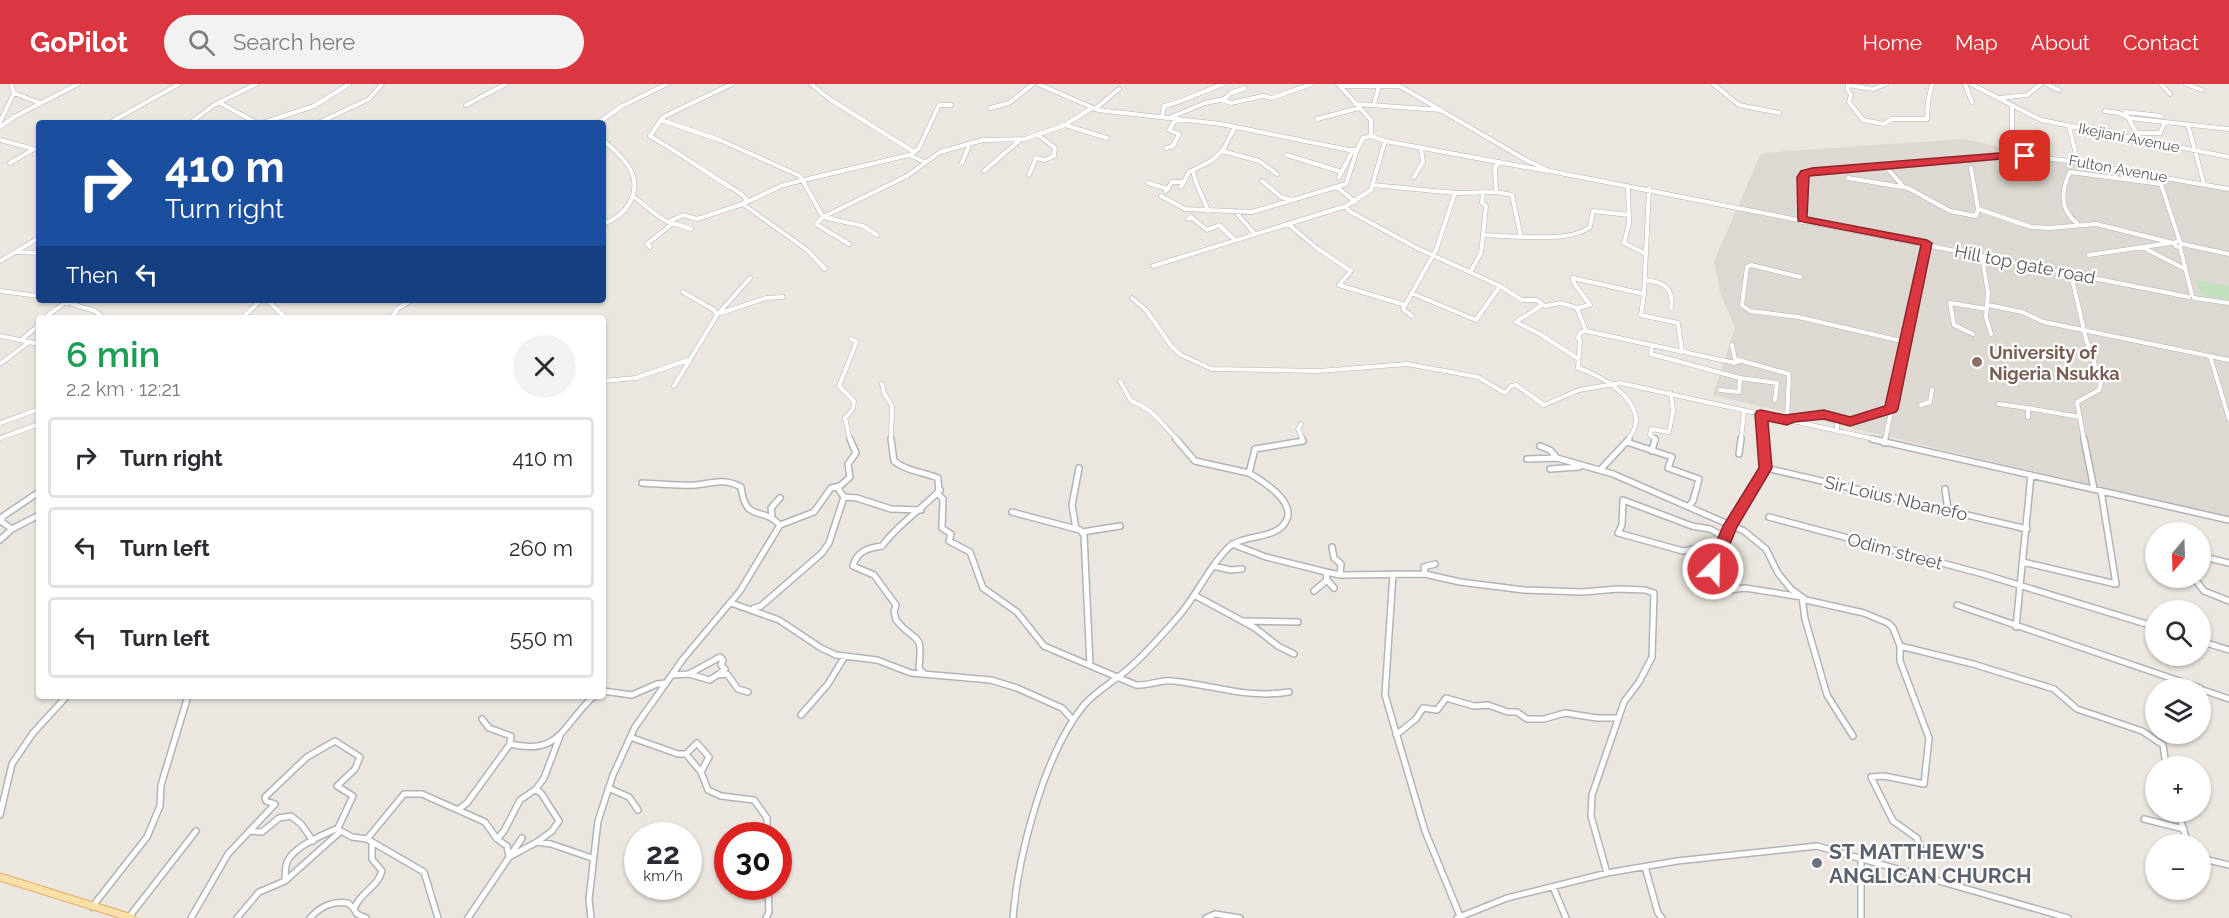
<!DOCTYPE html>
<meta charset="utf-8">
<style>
body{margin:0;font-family:Raleway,sans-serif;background:#f2f2f3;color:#2b2b33;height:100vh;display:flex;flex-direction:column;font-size:22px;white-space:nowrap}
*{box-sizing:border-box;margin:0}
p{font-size:20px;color:#7c7c81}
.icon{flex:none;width:33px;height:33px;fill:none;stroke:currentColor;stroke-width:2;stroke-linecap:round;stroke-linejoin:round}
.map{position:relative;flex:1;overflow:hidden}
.panel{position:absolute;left:36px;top:231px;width:570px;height:384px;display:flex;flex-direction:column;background:#fff;border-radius:6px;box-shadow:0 2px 4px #0004}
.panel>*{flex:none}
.banner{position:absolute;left:36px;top:36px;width:570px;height:183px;border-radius:6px;box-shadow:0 2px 4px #0004;background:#1a4fa0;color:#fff;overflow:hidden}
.needle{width:39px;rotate:199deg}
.buttons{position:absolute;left:2145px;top:438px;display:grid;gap:12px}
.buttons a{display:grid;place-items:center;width:66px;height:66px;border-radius:50%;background:#fff;box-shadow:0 2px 4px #0004;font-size:30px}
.speed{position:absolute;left:624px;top:738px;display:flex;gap:12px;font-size:30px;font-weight:700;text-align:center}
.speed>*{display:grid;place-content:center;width:78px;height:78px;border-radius:50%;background:#fff;box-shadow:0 2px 4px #0004;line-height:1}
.speed small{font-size:15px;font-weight:400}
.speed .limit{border:9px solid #d22;background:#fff;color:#111}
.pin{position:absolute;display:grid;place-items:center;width:51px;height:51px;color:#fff;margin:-26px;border-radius:12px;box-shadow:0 3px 9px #0006}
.me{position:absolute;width:66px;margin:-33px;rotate:23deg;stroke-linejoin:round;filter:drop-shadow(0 0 4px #0008)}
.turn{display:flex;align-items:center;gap:21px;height:126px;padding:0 30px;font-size:27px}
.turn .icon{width:78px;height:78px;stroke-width:2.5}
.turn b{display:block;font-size:42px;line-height:51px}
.then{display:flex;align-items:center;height:57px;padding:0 30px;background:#0003;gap:12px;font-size:22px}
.round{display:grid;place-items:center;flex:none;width:63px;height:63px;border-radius:32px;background:#f2f2f3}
.summary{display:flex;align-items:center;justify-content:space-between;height:102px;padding:0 30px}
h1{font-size:36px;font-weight:600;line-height:45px;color:#1e9e55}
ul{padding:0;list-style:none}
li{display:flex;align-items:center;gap:18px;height:81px;margin:0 12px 9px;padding:0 18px;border:3px solid #e1e1e2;border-radius:6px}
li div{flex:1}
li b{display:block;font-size:22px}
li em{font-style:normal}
header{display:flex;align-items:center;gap:36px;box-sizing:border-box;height:84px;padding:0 30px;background:#da3741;color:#fff}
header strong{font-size:28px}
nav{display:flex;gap:33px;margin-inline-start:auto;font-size:21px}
.search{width:420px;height:54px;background:#f2f2f3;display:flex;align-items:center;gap:15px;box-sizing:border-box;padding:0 21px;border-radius:33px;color:#7c7c81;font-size:22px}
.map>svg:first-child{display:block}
</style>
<header>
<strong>GoPilot</strong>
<div class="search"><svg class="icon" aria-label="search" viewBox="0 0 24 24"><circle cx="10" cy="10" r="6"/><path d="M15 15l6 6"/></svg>Search here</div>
<nav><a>Home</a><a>Map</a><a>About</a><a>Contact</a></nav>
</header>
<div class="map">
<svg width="2229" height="834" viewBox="0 0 2229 834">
<rect width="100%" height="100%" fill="#ebe7e0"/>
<path fill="#ddd8d1" d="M1965,55L2027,69L2159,90L2229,105V434L1713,311L1735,244L1720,208L1714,177L1761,69Z"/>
<path fill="#c3e1be" d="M2196,196L2229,202V216L2201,211Z"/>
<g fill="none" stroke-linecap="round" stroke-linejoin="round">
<defs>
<path id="minor-far1" d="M732,0L663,33L650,52C676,67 700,84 725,100C734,106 740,107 747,116L743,120
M811,0L831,16L914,68
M1038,0L1098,26L1221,40L1349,66H1357L1363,54L1371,52L1385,57L1547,87
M1338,0L1371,36V52
M1396,0L1526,76L1550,87L2189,213
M1713,0L1739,21L1779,29
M1886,0L1873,5L1848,1L1847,5L1851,11L1849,18L1863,36L1884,40L1892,35H1927L1928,18L1932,0
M1965,0L1972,18
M1971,0L2041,36L2229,73
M2046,0L2059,6
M2161,0L2170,10
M2186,0L2202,6
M1340,2H1399
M14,9L40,19
M2000,14L2027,11L2041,0
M1222,16L1231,19L1263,12L1272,14L1311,0
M220,19L257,39
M1355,20L1441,26
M1374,20L1379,2
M466,21L506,0
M2012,23V71
M990,24L1009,19L1033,0
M1095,25L1119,5
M2105,27L2119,29L2129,34L2229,45
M1162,33L1164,22C1184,18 1203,7 1223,0
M1169,34L1205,19L1224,15L1231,9L1245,4
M1317,35L1359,24
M661,36L720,56L800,92L823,133L863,142L877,151
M0,38L14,9L11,0
M109,39L179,0
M190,39L214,21L256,0
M262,39L314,22L349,0
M318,39L369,15L382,0
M598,39L622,22L667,0
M1065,41L1107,54
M2188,41L2204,100
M0,43L14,33L78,0
M2069,43L2078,78
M2136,48L2125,28L2161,32
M2134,49H2160L2165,38
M0,56L34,65L10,79
M603,56C623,73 645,92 629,120C623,130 614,136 603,140
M1166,64L1173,62L1179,50L1169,46L1176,35
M1222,67L1259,77L1277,90
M912,70L919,64L939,21H951
M1287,71L1342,88
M962,79L970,59
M1885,82L1903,102
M984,87L1020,56
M1193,87C1196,103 1203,112 1208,127
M1029,91L1036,74L1045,76L1054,72L1055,64L1038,51
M1339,93L1353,66
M1414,93L1423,78L1421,64
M1848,94L1908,104L1950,127L1976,132L1978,125L1971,84
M1262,97L1281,113L1293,116
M1148,99L1168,105
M2161,100L2180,158
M1373,101L1455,109L1496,108L1495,83L1499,79
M1628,102L1629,139L1624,159L1646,170
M1181,103L1189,88L1211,77L1223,66L1235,43
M1337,103L1355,118
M1166,107L1172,98H1183
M1483,107L1482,119L1486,122L1483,151
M633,112C645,121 654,131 668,138L683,131L697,135L743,120L783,101L909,71L925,78
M1161,112L1185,125L1252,128L1346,100L1357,66
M743,120L807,166L825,185
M1346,122L1371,106L1385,57
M1978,125L2031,143L2050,144L2096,140L2173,159
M1235,127L1254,149
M1188,135L1191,133L1207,146L1219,141L1235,156
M670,138L691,145
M1802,138V93L1808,88L2012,71L2062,76L2229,105
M2077,139C2059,125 2061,107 2070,88L2161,100
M1288,140L1318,165L1351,187L1339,201L1405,221
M1521,153C1542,153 1572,156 1590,143L1593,127L1629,131
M2175 160a3 3 0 1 1 6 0a3 3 0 1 1-6 0Z
M849,160L816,140L823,133L907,92L940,68L983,56L1025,55L1065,41L1092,24
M2182,160L2229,170
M650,163L647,160L673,139
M2142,163L2185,185
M2180,163L2192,211
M16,168L39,169
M2089,171L2170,159
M1982,172L1988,209L1986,233L1991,250
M0,177L39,154
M1153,182L1346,122L1349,127L1417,164L1500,202L1522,216H1537L1545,222L1561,219L1577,224L1586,247L1581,248L1578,254L1580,256L1578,284C1604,292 1657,324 1627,356
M2070,186L2086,255L2101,298L2099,306L2077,318L2084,356
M1470,188L1481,169L1483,151L1521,153L1512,111L1496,108
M1800,193L1751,181L1747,183L1742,221L1750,227L1798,233L1906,258
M1645,196C1664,198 1674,204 1671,224
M0,207L39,212
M683,208L714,226L717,231
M1411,209L1476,236L1500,202
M1644,210L1641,231L1678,239L1682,268
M1132,214L1146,226L1172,263L1181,271L1212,285L1319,287L1407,280L1478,293L1505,309L1511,302L1516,301L1544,321L1579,306L1620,299L1879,356
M2194,214L2229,219
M59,216L95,227L104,234
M267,216L286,234
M1542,221L1516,238L1540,250L1577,274
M1988,221L2022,228L2044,238L2229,276
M1577,224L1590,221L1574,199L1573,194L1644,210L1649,104
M721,229L766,214L783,213
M1412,232L1403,225L1436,166L1455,109
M44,234L66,218
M242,234L261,216
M392,234L397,225L412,216
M1586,247L1735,279L1740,277
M1973,250L1954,241L1950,219L1987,225
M0,252L39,260
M21,256L39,241
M1732,261L1735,275L1789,290L1787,336
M1652,262L1651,270L1740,294L1777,299L1775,316
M2210,272L2229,335
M0,280L28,259
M603,297L636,294L688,276
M1120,297L1131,317C1154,325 1161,340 1178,356
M882,300L884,309L892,322L891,356
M674,302L717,231L750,194
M1720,306L1739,308L1740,294
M1999,320L2028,324V333
M1921,321L1930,318L1932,306
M2028,324L2080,333
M1761,330L1763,356
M1787,336L1824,330L1837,333
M0,339L39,325
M1301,340L1298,345L1303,356
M1837,348V333L1858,335L1891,325
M0,354L39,340
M850,356L845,334L853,325L854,317L839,302L855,262L856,257L851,255
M1656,356L1650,351L1651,345L1669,348L1673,327L1671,309
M1741,356L1744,326
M1885,356L1927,159"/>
<path id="minor" d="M891,355L894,377C906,387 923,388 938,394L939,411L943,415L942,444L951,450L949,457L970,468L983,504L1017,528L1044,562L1136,601C1149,602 1161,595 1173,597C1213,601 1248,615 1289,608
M1176,355L1195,377L1249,389L1255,365L1303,357L1302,355
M1763,355L1766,384L1730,442L1715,478L1714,508L1745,504L1802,513L1805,535L1827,611L1853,652
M1872,355L2229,436
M2084,355L2094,405
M1627,358L1672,373L1668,384L1699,395L1693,417L1689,422
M1884,359L1885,355
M1540,362L1550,366L1557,374
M1652,367L1655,355
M1739,370L1741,355
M1527,375L1557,374L1613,390L1744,447L1766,465L1778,489L1791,505L1806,516L1864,529L1888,539L1893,544L1900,562V577L1929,654L1924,700L1884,692L1871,693L1893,737L1917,754L1922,769
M1602,384L1629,355
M1766,384L2027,445
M1550,385L1579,383
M642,399C659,400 678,402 695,401C713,399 724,394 741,403C746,440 761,421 780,441
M837,403L844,413L857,414L891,425L921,426
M1945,405L1948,426
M1012,428L1080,446L1084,451L1090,581
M772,432L771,424L780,414
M1769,433L1983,490L2156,543
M12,445L2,438V433L39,408
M1076,445L1072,421L1079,384
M1082,448L1120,442
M0,456L12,445L39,431
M1232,460L1266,473L1326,488
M1332,463L1334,474L1341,480L1340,491L1326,488L1327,496L1334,504
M2200,472L2229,479
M1715,478L1709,470L1699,464L1683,467L1618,449L1622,441L1623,416L1692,442L1710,445L1726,454
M2023,478L2116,500L2101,407
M1213,482L1231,486L1242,485
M1393,490L1385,611L1425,747L1460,832
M1425,490L1424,483L1435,480
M1340,491L1425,490L1460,498L1524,506L1583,508L1618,505L1645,506L1654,509L1652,573L1639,598L1624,618L1592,711L1591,732L1607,789
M2194,494L2204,507L2229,517
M1314,507L1327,496
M1196,512L1255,544L1278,562L1294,570
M731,519L779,536L821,564L836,571L877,576L911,589L991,596L1017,604L1062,624L1073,636
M1957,521L2200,604
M754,524L761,522L822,469L829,459L844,413
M1244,537L1298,538
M2016,543L2031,391
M2200,557L2229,566
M1900,562L1973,580L2054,605L2077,625L2142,647L2163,661L2166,682
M689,590L720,573L723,576L721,581L725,585L720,589
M924,590L919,584C923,545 916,561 896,536L894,527L896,521L874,491L853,482C857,467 868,464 882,462C898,440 921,426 940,406
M672,591L689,590L710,596L717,591L727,590L738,605L748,608
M2200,605L2229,615
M603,607L632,611L657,600L666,599
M801,631L828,600L845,572
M482,635L489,644L511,652L510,660C561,672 562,641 594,612
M1396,651L1416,635L1423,624L1437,626L1446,614L1474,622L1488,621L1508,628H1517L1527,635H1544L1565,629L1597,634H1617
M630,653L678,670H686L701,688L708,706L721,712L754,716L767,734V752
M686,670L697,659L709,673L701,688
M608,704L629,713L638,726
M536,706L541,709L559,737L552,747L537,758
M459,725L467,719L510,660
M2178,728L2188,760
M0,731L12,680L33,649L67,612
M2144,735L2184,745
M249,747L262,748L279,734L291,732L301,740L313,757
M367,755L404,710H422L485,738L497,755L507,762L509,773L537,758L551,760L592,774
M497,755L504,747L520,716L536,705L544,694L560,652
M1861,774V834
M2200,774L2229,781
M1645,783L1658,829L1662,834
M285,797C285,791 285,784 287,778C294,762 323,751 338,744
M1553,803L1566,834
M92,823L147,753L160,722L161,701L188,612
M129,833L196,747
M191,834L228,770L275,720L266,717L265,713L307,673L335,657L360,673L355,685L337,702L353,712L338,744
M237,834L259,808L285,797L341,747L352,753L367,755L424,788L438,834
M310,834C321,822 332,817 348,819L354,825
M366,834L357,830L354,825C360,808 377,804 382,787L372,775V758
M468,834L522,754
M591,834L589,815L598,737L613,691L635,643L683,575L740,507L780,441L814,428L831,404L840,402L850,393L848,380L856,369L850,355
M766,834L769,828L768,802
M1013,834C1018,771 1044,670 1084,621C1096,607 1113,598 1127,586C1145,571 1161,552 1177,534C1197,512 1207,485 1228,464C1243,449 1278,457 1287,435C1294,416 1262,397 1249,389
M1206,834L1215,830L1240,834
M1457,834L1507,814L1607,789L1677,777L1817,762L2068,834"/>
<path id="major" d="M0,793L132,834"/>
</defs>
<use href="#minor-far1" stroke="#b1b4b7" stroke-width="5"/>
<use href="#minor" stroke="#b1b4b7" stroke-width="8"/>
<use href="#major" stroke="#e5ad5f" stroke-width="9"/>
<use href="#minor-far1" stroke="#fff" stroke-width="4"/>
<use href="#minor" stroke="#fff" stroke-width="5"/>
<use href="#major" stroke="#f8e0a8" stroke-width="7"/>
</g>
<path fill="#da3741" stroke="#8e242a" stroke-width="1.5" d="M2012,68L2025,69L2030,72L2025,75L2012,74L1809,92L1807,133L1927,156L1932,159L1898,325L1896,328L1850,342L1824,335L1794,338L1787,341L1768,337L1772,384L1737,443L1718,489H1707L1705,485L1723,442L1759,384L1755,330L1757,327L1761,326L1785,331L1824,326L1850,333L1885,322L1921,161L1798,137L1797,93L1801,87L1812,84Z"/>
<circle fill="#8d6e63" stroke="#fff" stroke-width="2" cx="1977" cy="278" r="6"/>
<circle fill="#6b7280" stroke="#fff" stroke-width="2" cx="1817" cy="779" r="6"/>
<g text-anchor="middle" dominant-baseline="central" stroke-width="4.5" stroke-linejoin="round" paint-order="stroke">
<g font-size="15" fill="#595d60" stroke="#fff">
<text transform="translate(2129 54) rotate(11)">Ikejiani Avenue</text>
<text transform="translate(2118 85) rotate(10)">Fulton Avenue</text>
</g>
<g font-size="18" fill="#595d60" stroke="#fff">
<text transform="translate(2025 180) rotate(11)">Hill top gate road</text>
<text transform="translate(1896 414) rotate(13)">Sir Loius Nbanefo</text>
<text transform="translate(1895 467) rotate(15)">Odim street</text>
</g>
<g font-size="18" font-weight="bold" fill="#785e54" stroke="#fff" text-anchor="start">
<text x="1989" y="268">University of<tspan x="1989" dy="21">Nigeria Nsukka</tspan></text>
</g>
<g font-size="21" font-weight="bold" fill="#5b616d" stroke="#fff" text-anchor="start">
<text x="1829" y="767">ST MATTHEW'S<tspan x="1829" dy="24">ANGLICAN CHURCH</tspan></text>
</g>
</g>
</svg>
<div class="buttons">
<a><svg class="needle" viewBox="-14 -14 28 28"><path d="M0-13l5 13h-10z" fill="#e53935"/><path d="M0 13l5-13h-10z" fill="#7c7c81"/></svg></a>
<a><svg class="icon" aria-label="search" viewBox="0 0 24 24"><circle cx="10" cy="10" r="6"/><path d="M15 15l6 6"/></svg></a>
<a><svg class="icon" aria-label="layers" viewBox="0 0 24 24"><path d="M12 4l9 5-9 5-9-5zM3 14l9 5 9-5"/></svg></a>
<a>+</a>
<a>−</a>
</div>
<div class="speed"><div>22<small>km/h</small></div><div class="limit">30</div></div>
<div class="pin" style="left:2025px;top:72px;background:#d93025"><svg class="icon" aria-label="arrive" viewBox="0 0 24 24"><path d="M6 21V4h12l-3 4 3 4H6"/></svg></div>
<svg class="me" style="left:1713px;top:485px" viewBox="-20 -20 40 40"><circle r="17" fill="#da3741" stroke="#fff" stroke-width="3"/><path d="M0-11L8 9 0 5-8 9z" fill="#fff"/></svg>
<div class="banner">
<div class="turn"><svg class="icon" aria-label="right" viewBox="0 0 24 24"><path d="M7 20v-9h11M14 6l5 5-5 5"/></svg><div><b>410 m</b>Turn right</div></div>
<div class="then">Then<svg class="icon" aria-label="left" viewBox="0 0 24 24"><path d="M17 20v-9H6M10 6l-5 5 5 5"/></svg></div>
</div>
<section class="panel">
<div class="summary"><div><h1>6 min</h1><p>2.2 km · 12:21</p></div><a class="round"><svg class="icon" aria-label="close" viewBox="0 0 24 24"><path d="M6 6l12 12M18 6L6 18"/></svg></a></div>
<ul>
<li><svg class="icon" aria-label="right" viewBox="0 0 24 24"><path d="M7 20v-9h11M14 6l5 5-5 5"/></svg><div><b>Turn right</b></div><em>410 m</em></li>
<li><svg class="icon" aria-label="left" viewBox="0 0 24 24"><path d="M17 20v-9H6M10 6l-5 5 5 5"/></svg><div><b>Turn left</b></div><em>260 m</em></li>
<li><svg class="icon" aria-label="left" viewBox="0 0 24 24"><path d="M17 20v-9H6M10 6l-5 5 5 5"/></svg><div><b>Turn left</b></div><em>550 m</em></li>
</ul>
</section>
</div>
